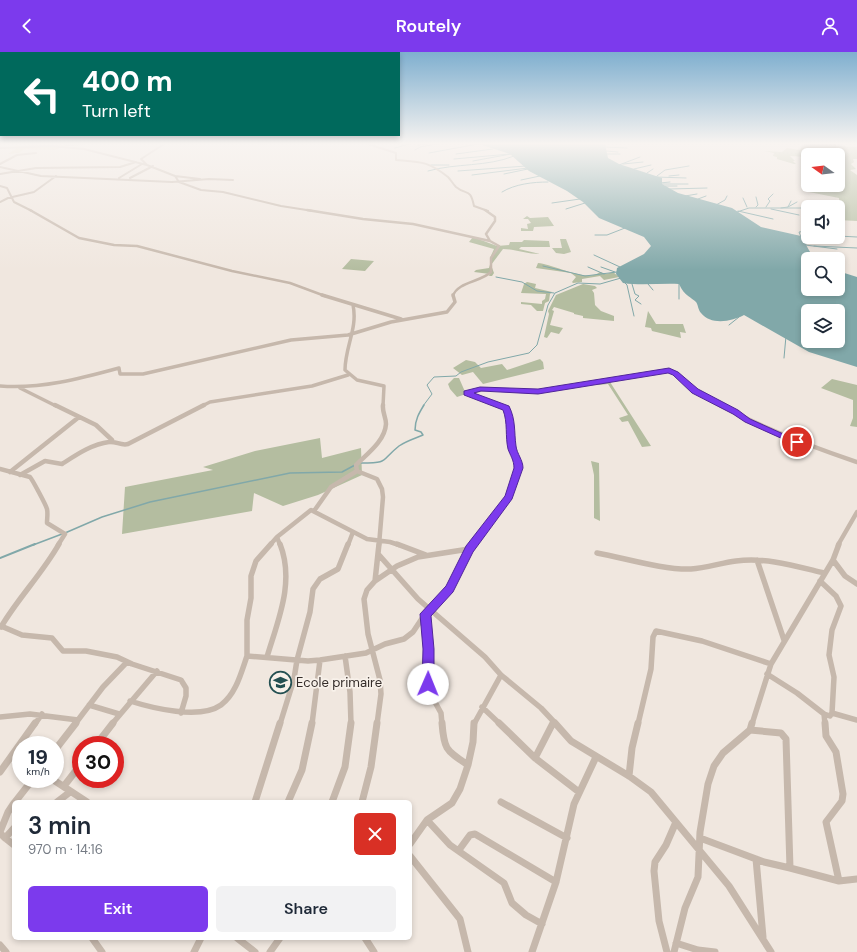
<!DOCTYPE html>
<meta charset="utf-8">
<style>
body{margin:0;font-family:"DM Sans",sans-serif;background:#f2f2f3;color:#1f2937;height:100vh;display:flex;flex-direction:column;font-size:15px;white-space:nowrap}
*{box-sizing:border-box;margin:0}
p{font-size:13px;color:#747a83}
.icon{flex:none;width:22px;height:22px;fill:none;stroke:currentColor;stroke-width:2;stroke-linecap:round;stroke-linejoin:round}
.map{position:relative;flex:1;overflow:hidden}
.side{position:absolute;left:12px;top:748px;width:400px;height:140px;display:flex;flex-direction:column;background:#fff;border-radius:6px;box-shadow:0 2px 6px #0003}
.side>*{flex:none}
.guide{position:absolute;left:0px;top:0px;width:400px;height:84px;box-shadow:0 2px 6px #0003;background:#00695c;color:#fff;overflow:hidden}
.needle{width:26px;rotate:284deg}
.fabs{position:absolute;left:801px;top:96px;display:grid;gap:8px}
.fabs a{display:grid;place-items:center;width:44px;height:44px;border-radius:6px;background:#fff;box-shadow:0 2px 6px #0003;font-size:20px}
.speed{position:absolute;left:12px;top:684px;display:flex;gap:8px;font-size:20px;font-weight:700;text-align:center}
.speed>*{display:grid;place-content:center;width:52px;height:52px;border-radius:50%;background:#fff;box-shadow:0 2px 6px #0003;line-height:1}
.speed small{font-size:10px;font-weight:400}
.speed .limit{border:6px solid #d22;background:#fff;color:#111}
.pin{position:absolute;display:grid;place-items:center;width:34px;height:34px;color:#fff;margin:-17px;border:2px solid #fff;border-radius:50%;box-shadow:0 1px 4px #0007}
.me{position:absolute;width:44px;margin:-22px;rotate:1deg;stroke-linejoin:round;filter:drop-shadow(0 0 3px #0008)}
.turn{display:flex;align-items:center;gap:14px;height:84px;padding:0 16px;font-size:18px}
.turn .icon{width:52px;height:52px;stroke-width:2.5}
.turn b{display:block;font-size:28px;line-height:34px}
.round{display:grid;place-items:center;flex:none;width:42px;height:42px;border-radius:6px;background:#f2f2f3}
.overview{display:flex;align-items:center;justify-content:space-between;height:68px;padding:0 16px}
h1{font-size:24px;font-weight:600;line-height:30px}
.cta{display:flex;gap:8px;margin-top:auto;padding:8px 16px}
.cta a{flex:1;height:46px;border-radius:6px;background:#7c3aed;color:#fff;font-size:16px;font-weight:600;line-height:46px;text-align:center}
.cta a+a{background:#f2f2f3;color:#1f2937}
header{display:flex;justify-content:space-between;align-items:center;height:52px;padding:0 16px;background:#7c3aed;color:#fff;font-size:18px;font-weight:600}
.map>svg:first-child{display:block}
</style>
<header><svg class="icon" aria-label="back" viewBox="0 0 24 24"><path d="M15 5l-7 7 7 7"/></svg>Routely<svg class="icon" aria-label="person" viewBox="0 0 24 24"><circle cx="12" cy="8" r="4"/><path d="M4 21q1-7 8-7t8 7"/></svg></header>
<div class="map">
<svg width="857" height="900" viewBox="0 0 857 900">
<rect width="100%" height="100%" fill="#f0e7df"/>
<path fill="#b4bda0" d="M803,92L857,95V107H853L854,110L851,112L856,117L850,118L857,123V169L838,168V161H841L839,146L809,140L812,137L801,133L808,131V133H838V103H808V105L790,104L795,109H793L796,112H794L777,107V105L773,104L774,101L764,99L782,100L787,96L800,98Z
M527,164L530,166L548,165L554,174L534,175L533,179H521V176L528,177L527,172L531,171L528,167H523Z
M473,185L497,194L509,193L510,190H522L524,188L549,189L550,195H521L519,197L540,202C526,202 515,197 503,197L491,213L494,221L492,224H489L490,222L474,220L476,218L489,216L492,206H490L494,197L469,190Z
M560,187H566L571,200L564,202L556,201L552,196H562Z
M351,207L374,209L365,219L342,217Z
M538,211C553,212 587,231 600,220L606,222L613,220L619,225L604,228L600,224L582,227V230L573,231L572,230L576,225L571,221L536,216Z
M527,230L536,232L535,236L552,240L550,242L549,249L545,251L543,259H537L531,253L521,252V250L542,252V249L545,247L546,242L521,241L524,232Z
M583,232L595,234L597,236L592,238L594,241L595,253L601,259L614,264V269L583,266V264L574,262V261L554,255L552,258L554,259L550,273L563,276L559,282L551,280L547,286L544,285L549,262L548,259L556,243Z
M648,259L656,272H683L686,281L680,280L681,286L652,279L651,276L645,275Z
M540,307L543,310L544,317L483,332L473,320L462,323L453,316L466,308L475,310L481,316L502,312L507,318Z
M454,326H459L466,342L457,345L450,337L448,332Z
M832,327L857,333V375L850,374L853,366V348L821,336Z
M610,330L651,394L642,395L628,369L622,370L619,366L628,363L608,332L599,333L597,332Z
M320,386L322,406L361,396L362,423L318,443L283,454L254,441L252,459L122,482L125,435L213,418L203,415L255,399Z
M591,409L599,411L600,469L594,466V423Z"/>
<path fill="#e7d7b9" d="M32,92L67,93L55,98L24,97L19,101L8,102L17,96Z"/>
<path fill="#81a8a9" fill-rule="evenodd" d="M479,92H605L608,106L619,112L662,126V132L678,141L732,156L761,175L801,184L814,207H808V237H838V219L857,225V315L809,300L744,263C733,269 711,274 701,261C698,258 698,252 696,250C687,242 685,244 679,232C660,231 642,234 623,231L616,222L617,216L644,202L651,194L644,185L599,166L583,150L567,139L529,119L510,102ZM808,259H838V289H808Z"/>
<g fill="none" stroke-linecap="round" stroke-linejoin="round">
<path stroke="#81a8a9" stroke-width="1" d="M418,93L428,92
M605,95L627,96
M395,96L409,92
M415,98L420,95L437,92
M606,99L618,100
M429,101L478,92
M456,102L493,97
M606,102H620
M454,107L510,102
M473,109L511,102
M623,112L643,110
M431,113H449
M619,113L640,105
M634,117L651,113
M428,119C456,111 487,115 514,104
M458,119L526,114
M647,121L653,117
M504,122L528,117
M472,123L528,116
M657,124L665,118L689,114
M669,124L679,123
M656,125L686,126
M521,128L540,124
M660,131L670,130
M662,132H688
M665,134H677
M670,137L707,136
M502,140C515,132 533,130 548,130
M685,144L697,142
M756,145L758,153L756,155
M743,146L747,155
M698,147L706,144
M552,151L580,147
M716,153L725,148L727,144
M766,155L770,149L768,147L773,142
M788,155L797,150
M781,156L788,155L791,149
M806,156L811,151
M566,157L585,151
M771,157L799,163
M738,159L773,167
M737,160L749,156H808
M595,183H607L625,176
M838,184L857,185
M800,185L808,184
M801,185L799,180L808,179
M814,190H822
M803,193L828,185
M805,193L837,197
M814,194L857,196
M594,203L620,215
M810,203L822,204
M543,214L585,224L617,220
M588,215L604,222
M601,215L615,220
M496,225L522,230L537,239L554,241
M625,231L627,233L634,264
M679,231V247
M632,232L635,242L639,244L635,248L641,252
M648,232L653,238
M729,273L744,261
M784,306L786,284
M423,354L432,342L427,333L434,325L456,324L461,320L488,310L529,301L537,293L548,253L555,241L578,231L600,232L621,226"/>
<path stroke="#81a8a9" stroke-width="1.5" d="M361,411C390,411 380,409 399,394C406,389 416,386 423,383L421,380L415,378C415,368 419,361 424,353
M65,481L102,465L150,450L290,421L342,420L355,413
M33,493L62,482"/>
<path stroke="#81a8a9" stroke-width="2" d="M0,506L35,492"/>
<path stroke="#c6b8ac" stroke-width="2" d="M164,92L141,107L147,113L175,124L179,130L201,138L223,140L281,154L313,159
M258,92H267
M368,92L396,101V108C421,110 428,109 448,125C451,128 453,132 456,135C467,144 470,135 474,154L488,159
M66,93L85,92
M51,94L84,97L147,113
M0,96L54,94
M0,112L17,103L36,101
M0,115L41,124L172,130L209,127L233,128
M0,122L36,116L120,115L136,110
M175,124L200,127
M119,126L142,112
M130,126L153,114
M0,134L7,136L14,150L32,159
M0,150L8,146L34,140L56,124"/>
<path stroke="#c6b8ac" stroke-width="2.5" d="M30,158L79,186L114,193L137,194L232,219L290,231L325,244
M307,158L363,167L413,172L490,189
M453,244C457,230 481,230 491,220V206L499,194L490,189L486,182L495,169V165L485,158"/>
<path stroke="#c6b8ac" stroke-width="3.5" d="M322,243L401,267
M353,253C358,276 345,295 345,318L357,328L384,334L383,354
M0,334C41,337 79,327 119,316L120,322H143L291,288L348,283L391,270L447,260L455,250L453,243
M20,336L56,354
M466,341L487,337L538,340L669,318L675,321L695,339L722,354
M466,341L500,354
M202,354L210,350L312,334L348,323"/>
<path stroke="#c6b8ac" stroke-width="4.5" d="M55,353L96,373L112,388L110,390
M720,353C764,377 809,394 857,410
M0,417L30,425C32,427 46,453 47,457C48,462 47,466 47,471L65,482L58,493
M10,420L79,365
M20,423L45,409L62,412C76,403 92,392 109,390C116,389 121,394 128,392L204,353
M314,459L331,435L357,419
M277,485L280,493
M270,493L277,485L311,458L367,487L390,490L399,493
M348,493L353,480
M379,493L383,445L382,437L377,427L357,419L356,413C367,402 385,389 386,372C386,365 382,360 383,353
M472,493L509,445L518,415L512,396L511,368L506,356L497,353
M838,493L857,460"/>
<path stroke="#c6b8ac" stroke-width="5.5" d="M397,492L426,503
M597,501C625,506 663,518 691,517C706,516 721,511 736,509C766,505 795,514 824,521
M379,503L418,547L485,605L501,623L541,656L556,672
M757,508L784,588
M833,508L845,524L857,532
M375,529L397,514L418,505L469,497L473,492
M425,562L429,597L427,629L430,641L441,661L442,672
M1,574L22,583L52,586L63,599H86L117,605L132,612L181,628L186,636V644L181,661
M1,575C18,546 42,522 59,492
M247,604V568L251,546V524L256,509L271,492
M345,604L350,640L351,672
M267,605C278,568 295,530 280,492
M767,622L797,641L824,662L830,664L832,661L834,625L829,603L832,578L841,554L836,544L820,529
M130,649C152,656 200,668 221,653C236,642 241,621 247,604L308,609L320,608L366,601L385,592L404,587L413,580L425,562L450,537L469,497
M89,653L119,662
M482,655L500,672
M832,661L857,668
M824,662L825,672
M0,665L30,662L78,668
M35,672L42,662
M75,672L103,635L127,610
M112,672L157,619
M280,672L294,627L297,608L310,560L313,537L320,527L338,517L348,492
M312,672L320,608
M377,672L381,642L380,628L368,582L364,547L367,538L375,529L379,492
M474,672L501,623
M553,672L554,670
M638,672L651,617L653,585L656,579L702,589L771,612
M752,672L771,612L833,508L839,492"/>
<path stroke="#c6b8ac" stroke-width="7" d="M442,671C444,698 446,698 468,713L473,690L474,671
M499,671L535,706
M553,671L535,706L579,740
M555,671L571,689L629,724L651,740L729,834L771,900
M825,671L826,684L836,700L843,742L842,749L826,770L839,829
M750,678L781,681L786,687L790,816L839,829L857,827
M96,693L113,671
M55,698L76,671
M0,720L35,671
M629,724L632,696L638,671
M52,727L87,750
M64,734L81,712
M15,750L33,727
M57,750L70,740
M255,750L280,671
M288,750L302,718L312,671
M332,750L345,715L351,671
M362,750L371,715L377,671
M501,750L567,786
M427,768L450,793L504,831L512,851L526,863L542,872
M0,780L8,760L14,751
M0,781L5,786L14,776
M5,786L14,793
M700,786L764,810L790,816
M410,792L427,768L452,751L460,737L468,713
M459,798L470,783L475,782L556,830
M410,804L460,867L468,900
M756,807L763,885
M92,886L102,900
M237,886L255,900
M365,886L374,900
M676,891L698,898L715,900
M0,893L6,900
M194,900L201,886
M270,900L280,886
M532,900L556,830L574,752L596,705
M667,900L659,869L654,819L655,810L666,793L676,770
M674,900L685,856L698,825L700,780L708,732L714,714L723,701L750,678L752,671"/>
</g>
<linearGradient id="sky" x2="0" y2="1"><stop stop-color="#7fafcf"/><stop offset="0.42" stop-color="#f8f4f1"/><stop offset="1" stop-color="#f8f4f1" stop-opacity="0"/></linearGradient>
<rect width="857" height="218" fill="url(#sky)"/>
<path fill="#7c3aed" stroke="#51269a" d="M669,316L678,320L698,337L738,358L750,367L801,390L797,393L794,392L745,370L733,362L692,341L673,323L668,321L538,342L481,339L474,341L509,354C516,368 514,380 516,394C517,402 523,408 523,416L512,447L473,500L453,540L431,564L434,597V632L432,636L428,638L423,636L422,632L423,597L420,562L446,534L466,494L505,444L514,416C514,408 510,403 508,397C505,384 508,371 503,358L464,343V339L480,335L538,337Z"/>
<defs>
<symbol id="school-ring" viewBox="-11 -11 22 22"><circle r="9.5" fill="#f8f1ea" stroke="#245052" stroke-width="1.5"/><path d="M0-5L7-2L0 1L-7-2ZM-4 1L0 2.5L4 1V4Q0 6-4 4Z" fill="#245052"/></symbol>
</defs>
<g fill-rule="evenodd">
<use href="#school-ring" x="268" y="618" width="25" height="25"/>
</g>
<g text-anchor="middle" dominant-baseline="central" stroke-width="3.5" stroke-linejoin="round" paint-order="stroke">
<g font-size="13" fill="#352d2a" stroke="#f8f1ea" text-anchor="start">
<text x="296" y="630">Ecole primaire</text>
</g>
</g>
</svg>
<div class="fabs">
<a><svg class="needle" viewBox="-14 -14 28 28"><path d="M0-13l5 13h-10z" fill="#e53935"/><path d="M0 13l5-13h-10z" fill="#747a83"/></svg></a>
<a><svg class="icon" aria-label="sound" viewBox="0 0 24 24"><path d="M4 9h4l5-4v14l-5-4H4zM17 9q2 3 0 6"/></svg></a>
<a><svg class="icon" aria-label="search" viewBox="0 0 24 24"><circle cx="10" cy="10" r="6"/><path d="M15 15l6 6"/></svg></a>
<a><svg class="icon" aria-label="layers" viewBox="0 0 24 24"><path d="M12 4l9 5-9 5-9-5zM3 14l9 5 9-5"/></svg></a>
</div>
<div class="speed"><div>19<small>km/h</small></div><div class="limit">30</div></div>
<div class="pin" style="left:797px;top:390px;background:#d93025"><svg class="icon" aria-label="arrive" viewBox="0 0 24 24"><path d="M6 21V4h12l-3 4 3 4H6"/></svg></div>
<svg class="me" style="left:428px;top:632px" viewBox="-20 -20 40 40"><circle r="19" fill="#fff"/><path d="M0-13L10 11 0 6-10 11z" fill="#7c3aed"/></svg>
<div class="guide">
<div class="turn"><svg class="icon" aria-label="left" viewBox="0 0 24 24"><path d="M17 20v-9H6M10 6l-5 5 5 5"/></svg><div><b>400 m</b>Turn left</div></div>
</div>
<section class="side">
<div class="overview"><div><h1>3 min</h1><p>970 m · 14:16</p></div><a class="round" style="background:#d93025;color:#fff"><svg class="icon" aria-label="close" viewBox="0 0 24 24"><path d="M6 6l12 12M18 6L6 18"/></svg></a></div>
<div class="cta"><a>Exit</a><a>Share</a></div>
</section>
</div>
